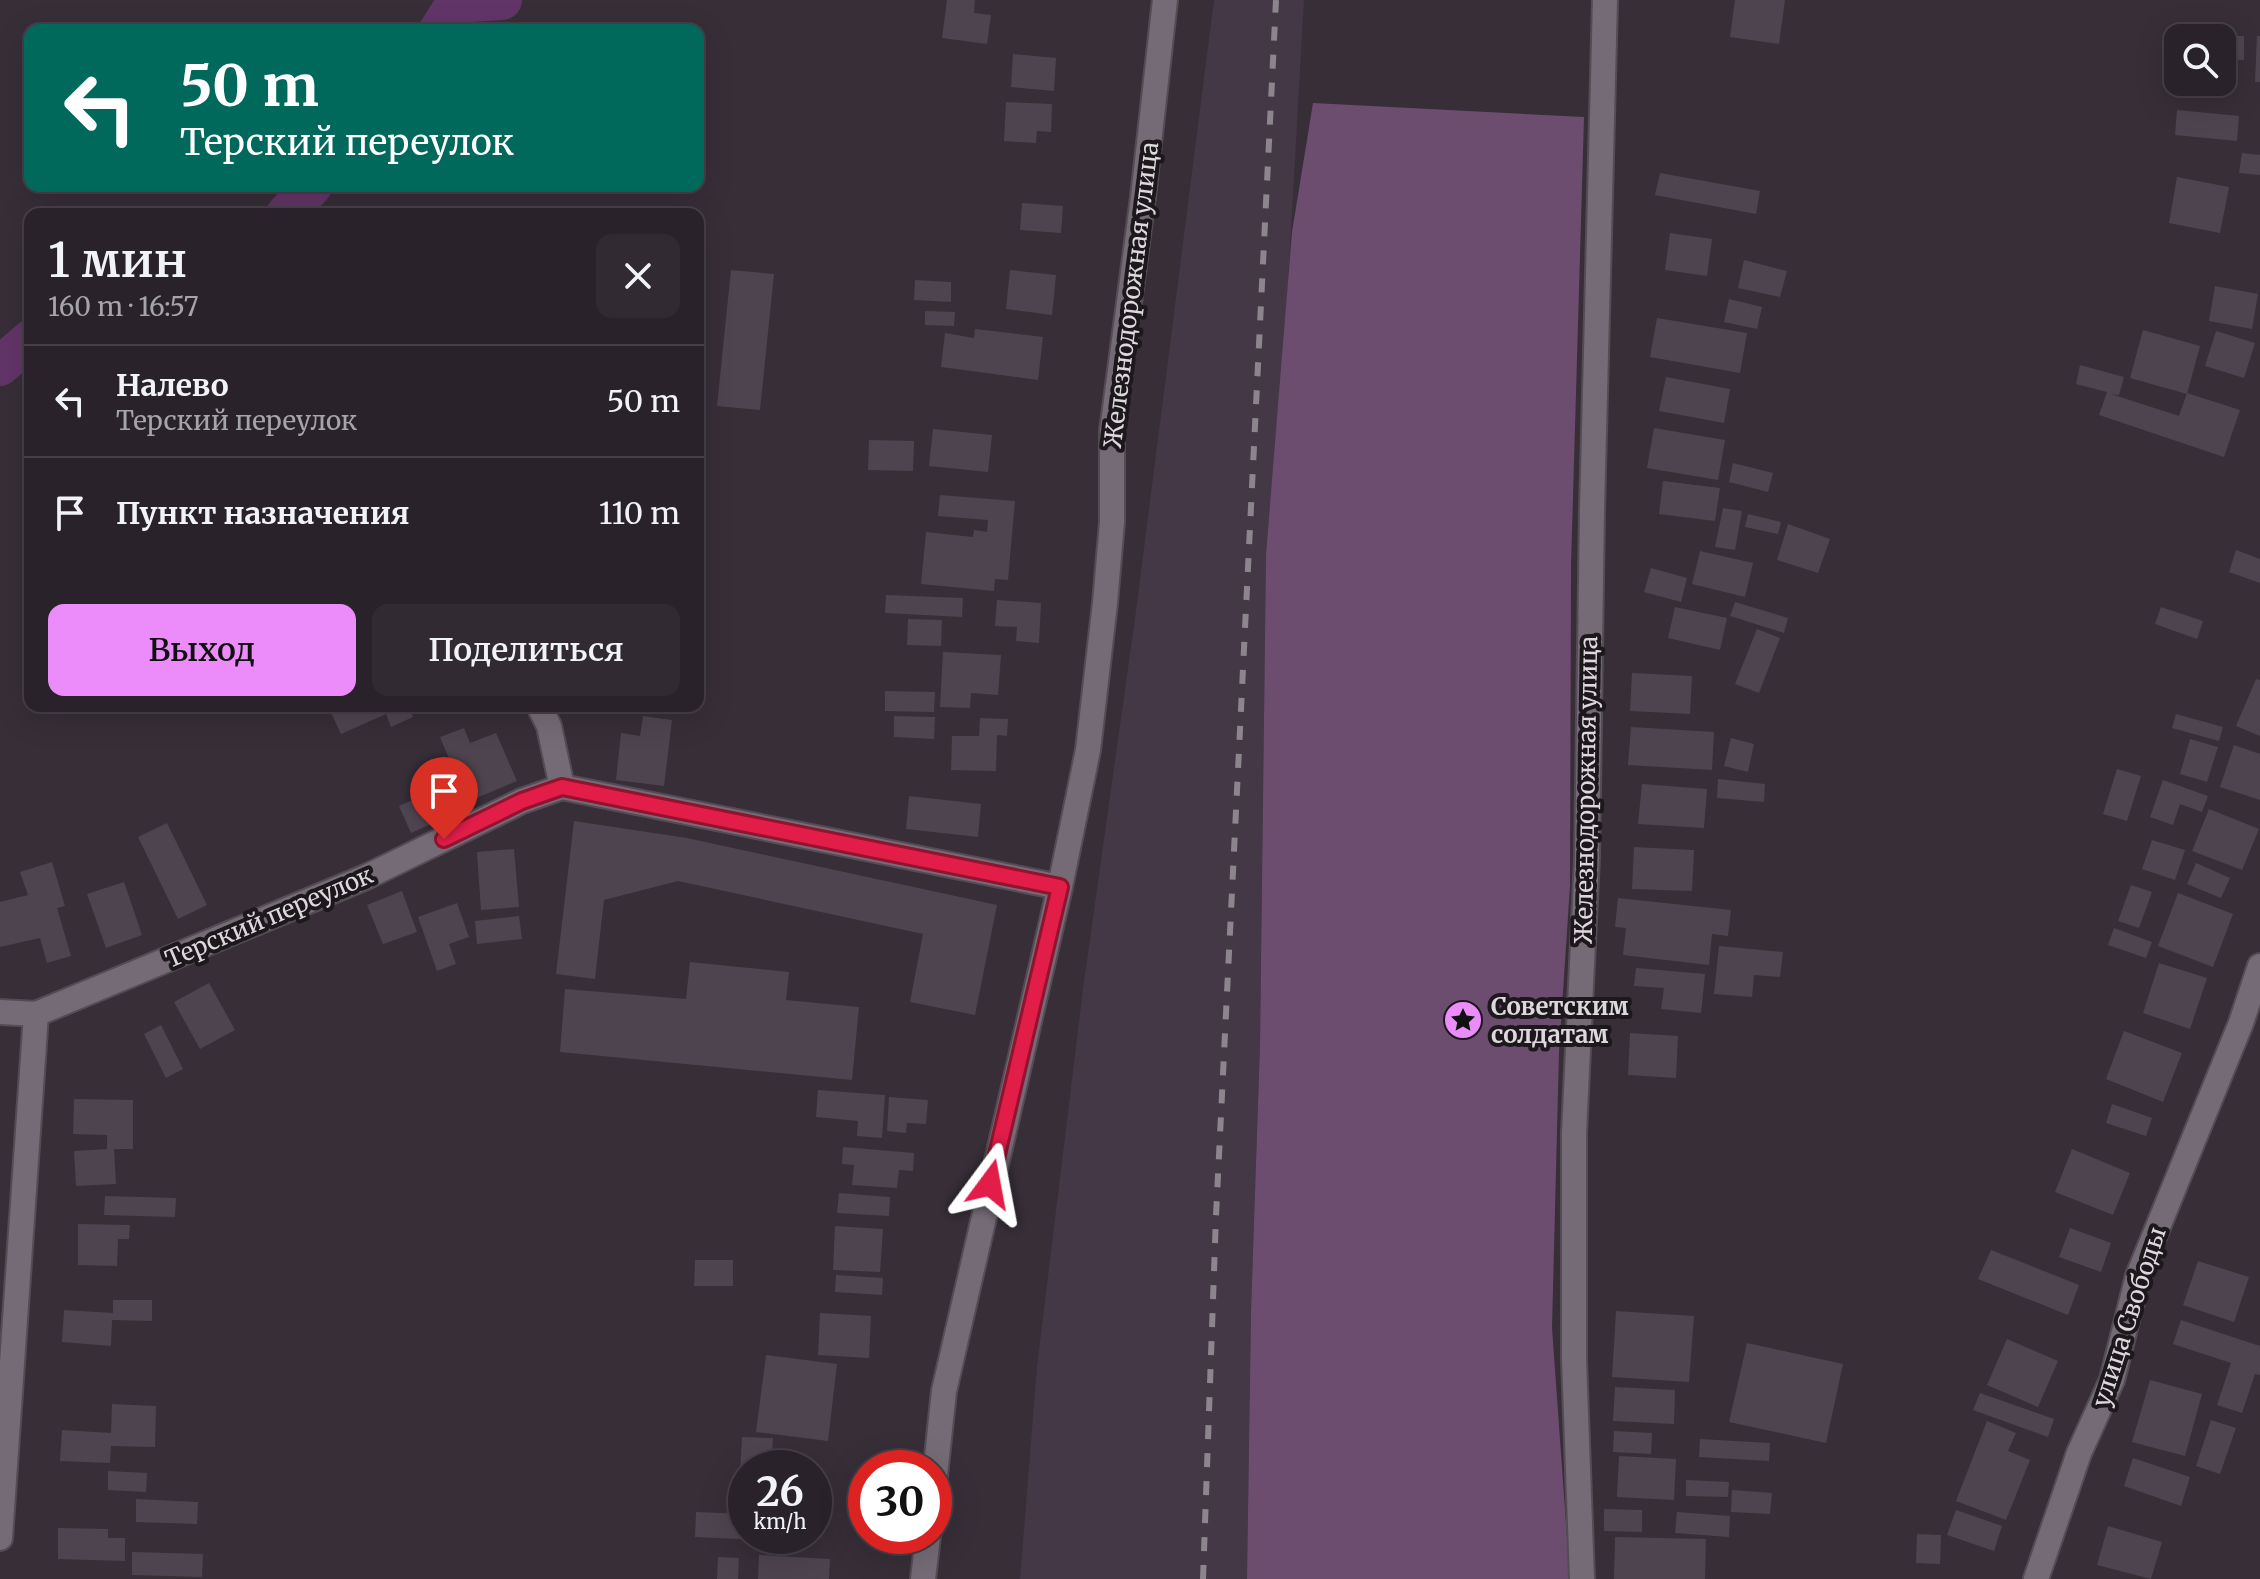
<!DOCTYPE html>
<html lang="ru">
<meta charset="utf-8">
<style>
body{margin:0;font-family:Merriweather,serif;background:#312a32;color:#f1f3f6;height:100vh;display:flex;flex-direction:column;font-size:30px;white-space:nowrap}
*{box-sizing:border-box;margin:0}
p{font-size:26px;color:#a5a4a8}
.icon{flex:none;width:44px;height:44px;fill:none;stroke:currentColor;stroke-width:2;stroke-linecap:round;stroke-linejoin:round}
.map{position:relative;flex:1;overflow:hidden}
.panel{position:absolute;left:24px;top:208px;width:680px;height:504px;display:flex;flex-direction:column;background:#29222a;border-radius:16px;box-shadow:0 8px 32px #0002,0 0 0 2px #453f47}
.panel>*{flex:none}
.hud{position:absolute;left:24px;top:24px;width:680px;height:168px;border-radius:16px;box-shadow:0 8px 32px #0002,0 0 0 2px #453f47;background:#00695c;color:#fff;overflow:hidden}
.fabs{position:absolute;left:2164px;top:24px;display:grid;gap:16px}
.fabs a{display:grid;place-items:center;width:72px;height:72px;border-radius:16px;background:#29222a;box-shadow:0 8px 32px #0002,0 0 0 2px #453f47;font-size:40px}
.speed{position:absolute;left:728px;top:1450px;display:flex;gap:16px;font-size:40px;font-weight:700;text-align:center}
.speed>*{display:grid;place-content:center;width:104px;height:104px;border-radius:50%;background:#29222a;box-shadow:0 8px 32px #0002,0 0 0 2px #453f47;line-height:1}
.speed small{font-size:20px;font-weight:400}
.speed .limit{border:12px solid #d22;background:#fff;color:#111}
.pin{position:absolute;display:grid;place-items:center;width:68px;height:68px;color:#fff;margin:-82px -34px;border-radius:50% 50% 50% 0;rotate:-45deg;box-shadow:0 0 8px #0007}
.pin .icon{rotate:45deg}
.me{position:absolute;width:88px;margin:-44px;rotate:13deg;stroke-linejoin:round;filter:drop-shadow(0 0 6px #0008)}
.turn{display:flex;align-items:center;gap:28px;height:168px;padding:0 24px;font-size:36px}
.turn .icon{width:104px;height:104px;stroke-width:2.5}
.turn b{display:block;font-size:56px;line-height:68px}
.round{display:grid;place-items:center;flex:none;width:84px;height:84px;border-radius:16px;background:#312a32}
.headline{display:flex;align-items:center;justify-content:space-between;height:136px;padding:0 24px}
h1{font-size:48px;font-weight:600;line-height:60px}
.button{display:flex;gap:16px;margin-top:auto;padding:16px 24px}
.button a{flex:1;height:92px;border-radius:16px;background:#ec8cfa;color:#111;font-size:32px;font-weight:600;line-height:92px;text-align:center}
.button a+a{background:#312a32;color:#f1f3f6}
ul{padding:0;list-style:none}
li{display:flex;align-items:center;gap:24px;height:112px;padding:0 24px;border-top:2px solid #453f47}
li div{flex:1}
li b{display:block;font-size:30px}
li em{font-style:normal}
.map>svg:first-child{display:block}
</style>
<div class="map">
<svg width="2260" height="1579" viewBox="0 0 2260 1579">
<rect width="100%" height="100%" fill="#372e38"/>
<path fill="#443746" d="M1214,0H1304L1286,319L1266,554L1260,1045L1251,1311L1247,1579H1020L1037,1367L1083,989L1136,611Z"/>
<path fill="#6c4d70" d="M1313,103L1584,117L1571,566L1570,886L1559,1052L1552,1328L1570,1579H1247L1251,1311L1260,1045L1266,554L1292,232Z"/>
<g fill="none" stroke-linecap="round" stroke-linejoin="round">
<path stroke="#623568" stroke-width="40" d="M439,30L456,3L502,0
M286,214L312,186
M0,366L30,340"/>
</g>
<path fill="#4e444f" d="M947,0H975L974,13L991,15L987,44L942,38Z
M1735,0H1785L1779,44L1730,37Z
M2222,36H2244V60L2222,59Z
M2257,36H2260V82H2255Z
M1013,54L1056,58L1054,91L1011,87Z
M1006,102L1052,104L1051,132L1037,131L1036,143L1004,141Z
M2177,110L2239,116L2237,141L2175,135Z
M2242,153L2260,155V175L2239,173Z
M1660,173L1760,191L1756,214L1655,195Z
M2177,177L2229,187L2220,233L2169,223Z
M1022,203L1063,206L1061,233L1020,230Z
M1670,233L1712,239L1707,276L1665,270Z
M1744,260L1787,271L1780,297L1738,288Z
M731,270L774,274L760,410L717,406Z
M1010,270L1056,275L1052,315L1006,309Z
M915,280L951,282V302L914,300Z
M2215,286L2258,294L2252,329L2209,321Z
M1729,299L1762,307L1757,329L1724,322Z
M925,311L955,312L954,326L925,325Z
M1657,318L1747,333L1740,373L1650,357Z
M975,329L1043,337L1038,380L941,367L945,333L974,338Z
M2143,330L2200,346L2187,394L2130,378Z
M2216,331L2255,343L2244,378L2205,366Z
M2080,365L2124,377L2119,395L2111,394L2179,416L2187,393L2240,410L2224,457L2099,415L2107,392L2076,384Z
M1666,377L1730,389L1724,423L1659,411Z
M1654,428L1725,440L1718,480L1647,468Z
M933,429L992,435L988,472L929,466Z
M869,440L914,441L913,471L868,470Z
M1733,463L1773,473L1768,492L1729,482Z
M1663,481L1720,488L1715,521L1659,514Z
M940,495L1015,501L1008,580L995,579L994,591L921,584L926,532L973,537L974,530L987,532L988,520L938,516Z
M1723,508L1742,511L1735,550L1715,547Z
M1748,514L1781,522L1778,534L1745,527Z
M1788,524L1830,539L1818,573L1777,560Z
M2236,550L2260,559V583L2229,572Z
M1700,551L1753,563L1745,597L1692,584Z
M1651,568L1687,578L1681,602L1644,592Z
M886,595L963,598L962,617L885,613Z
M997,600L1041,603L1039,643L1016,641L1017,627L995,626Z
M1735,602L1788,618L1784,633L1730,616Z
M1675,607L1727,618L1720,650L1668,638Z
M2161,607L2203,621L2197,639L2155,624Z
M908,619L942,620L941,646L907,645Z
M1757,629L1780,638L1759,693L1735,684Z
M943,652L1001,655L998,695L971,693L970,708L940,707Z
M1632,673L1692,676L1690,714L1630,711Z
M2256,679L2260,680V736L2236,726Z
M885,691L935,692L934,712L885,711Z
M328,706H408L413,717L391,727L386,714L341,734Z
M2176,714L2223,727L2219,741L2172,728Z
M643,716L672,720L664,786L616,780L621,733L640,736Z
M894,716L935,717L934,739L894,737Z
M980,718L1008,719L1007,736L997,735L996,771L951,770L952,736H979Z
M1631,727L1714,732L1712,770L1628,765Z
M464,728L470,743L496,733L517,781L467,802L440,737Z
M1731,738L1754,744L1748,772L1724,766Z
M2190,739L2218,747L2207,782L2180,774Z
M2234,745L2260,754V800L2220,787Z
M2117,769L2141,776L2127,821L2103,814Z
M1718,779L1765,784L1764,802L1717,798Z
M2163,780L2208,796L2202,812L2180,804L2173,825L2150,817Z
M455,781L467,808L411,833L399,806Z
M1642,784L1707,789L1704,828L1638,824Z
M909,796L981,804L978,837L906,829Z
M2209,809L2259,829L2242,870L2192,851Z
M574,821L687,838L997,905L975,1015L910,1002L923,934L678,881L604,900L595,979L556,974Z
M167,823L207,905L178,919L138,837Z
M2152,840L2185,850L2175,880L2142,869Z
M1634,847L1694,850L1692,891L1632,889Z
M514,849L519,907L481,910L477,852Z
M52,862L65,906L57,908L71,956L47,963L40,938L0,947V902L28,895L20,872Z
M2196,863L2230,878L2221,898L2187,884Z
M124,882L142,935L106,948L87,894Z
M2131,885L2152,892L2139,928L2118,921Z
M402,891L417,932L383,944L367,905Z
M2178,893L2233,914L2213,967L2158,946Z
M1618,898L1731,910L1728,936L1712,934L1709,965L1623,955L1626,928L1615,927Z
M457,903L469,937L449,944L456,964L437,971L418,917Z
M519,916L522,939L477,944L475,921Z
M2114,928L2152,942L2146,958L2108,945Z
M1719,946L1783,952L1780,977L1754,975L1752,997L1714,994Z
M690,962L789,972L786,1000L859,1007L852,1080L560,1052L565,989L686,999Z
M2159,963L2207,978L2190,1029L2143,1013Z
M1636,968L1705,974L1701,1013L1661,1009L1664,988L1634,986Z
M209,983L235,1030L200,1049L174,1002Z
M161,1025L183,1069L166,1078L144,1034Z
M2124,1031L2182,1053L2163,1102L2106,1079Z
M1630,1033L1678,1036L1676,1078L1628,1075Z
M818,1090L885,1095L882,1138L857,1136L858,1121L816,1117Z
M889,1097L928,1100L926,1124L907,1123L906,1133L887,1131Z
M74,1099L133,1100V1149H114L116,1184L76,1186L74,1151L107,1149V1135L73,1134Z
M2112,1104L2152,1118L2146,1136L2106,1123Z
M843,1147L914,1153L913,1171L899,1170L897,1188L852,1185L854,1165L842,1164Z
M2072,1149L2130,1173L2113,1215L2055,1192Z
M839,1193L890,1197L889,1216L837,1213Z
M105,1196L176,1198L175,1217L104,1215Z
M78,1224L130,1225L129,1239H118L117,1266L78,1265Z
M835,1226L883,1229L880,1272L833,1270Z
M2070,1228L2111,1243L2101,1272L2059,1257Z
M1991,1250L2079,1285L2068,1315L1978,1279Z
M695,1260H733V1286H694Z
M2198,1261L2249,1277L2234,1322L2183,1305Z
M836,1275L883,1278L882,1295L835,1292Z
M113,1300H152V1321L112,1320L111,1346L62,1342L64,1310L113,1313Z
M1616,1311L1694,1316L1689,1382L1612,1377Z
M820,1313L871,1316L869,1358L818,1355Z
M2181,1320L2260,1346V1375L2255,1374L2242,1413L2217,1405L2231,1363L2173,1344Z
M2007,1339L2058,1361L2038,1407L1987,1385Z
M1747,1343L1843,1364L1826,1443L1729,1422Z
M766,1355L837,1364L828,1441L756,1432Z
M2150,1380L2202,1394L2185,1456L2132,1442Z
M1615,1387L1675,1390L1674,1424L1613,1421Z
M1980,1393L2054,1419L2048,1437L1973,1410Z
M112,1404L156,1406L155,1447L111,1446L110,1463L60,1461L62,1430L111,1433Z
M2211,1420L2236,1428L2220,1474L2196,1466Z
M1987,1421L2016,1433L2008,1451L2030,1460L2006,1520L1956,1501Z
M1614,1431L1652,1433L1651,1454L1613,1452Z
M742,1437L773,1438L771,1468H746V1476L740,1475Z
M1700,1439L1770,1443L1769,1461L1699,1457Z
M1619,1456L1676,1459L1674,1500L1617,1497Z
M2133,1458L2190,1477L2181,1506L2124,1486Z
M108,1471L147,1473L146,1492L108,1490Z
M814,1480L827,1481L824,1520L814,1519Z
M1686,1480L1729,1482L1728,1497L1686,1496Z
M1732,1490L1772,1493L1770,1514L1731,1512Z
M136,1499L198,1502L197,1524L136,1522Z
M1604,1509L1642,1510V1532L1604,1531Z
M1956,1510L2002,1526L1994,1551L1947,1535Z
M696,1512L746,1514V1536H765V1540L695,1537Z
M1677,1512L1730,1516L1729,1537L1675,1533Z
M2108,1526L2162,1542L2151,1579L2097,1565Z
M58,1528L108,1529V1538H125V1561L58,1559Z
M1917,1534L1941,1535L1940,1564L1916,1563Z
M1615,1537L1706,1539L1705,1579H1614Z
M132,1552L203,1554L202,1577L132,1575Z
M759,1555L830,1559L829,1579H758Z
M718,1557L739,1558L738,1579H717Z"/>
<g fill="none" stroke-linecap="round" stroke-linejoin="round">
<defs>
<path id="minor" d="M539,706L549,726L562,787
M0,1012L36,1014L0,1538
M36,1014L366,877L522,801L562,787L1060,887
M934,1485L944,1391L1060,887L1088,750L1105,603L1112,522V431L1143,197L1165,0
M923,1579L928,1536
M1582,1579L1574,1359V1134L1587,857L1592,510L1605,0
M2036,1579L2079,1453L2112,1380L2138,1276L2241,1023L2260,966"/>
</defs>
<use href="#minor" stroke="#544c54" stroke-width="28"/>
<use href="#minor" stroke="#756b76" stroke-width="24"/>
<path stroke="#8d858d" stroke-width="6" stroke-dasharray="14 14" stroke-linecap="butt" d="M1203,1579L1216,1216L1276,0"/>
</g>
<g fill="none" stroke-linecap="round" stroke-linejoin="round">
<defs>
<path id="route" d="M444,839L522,801L562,787L1060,887L990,1184"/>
</defs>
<use href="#route" stroke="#92132f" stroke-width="20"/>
<use href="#route" stroke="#e11d48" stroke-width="14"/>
</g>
<defs>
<symbol id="sight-disc" viewBox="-11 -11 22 22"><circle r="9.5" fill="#ec8cfa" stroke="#1c181c"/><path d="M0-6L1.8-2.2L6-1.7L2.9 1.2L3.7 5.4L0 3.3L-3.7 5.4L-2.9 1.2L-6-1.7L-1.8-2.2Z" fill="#111"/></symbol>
</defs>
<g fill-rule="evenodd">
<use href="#sight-disc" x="1441" y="998" width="44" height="44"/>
</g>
<g text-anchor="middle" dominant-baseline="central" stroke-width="8" stroke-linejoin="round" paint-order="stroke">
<g font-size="24" fill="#ded8de" stroke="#1c181c">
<text transform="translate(1131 295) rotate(-83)">Железнодорожная улица</text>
<text transform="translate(1586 790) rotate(-89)">Железнодорожная улица</text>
<text transform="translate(269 917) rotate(-23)">Терский переулок</text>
<text transform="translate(2129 1317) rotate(-72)">улица Свободы</text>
</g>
<g font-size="24" font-weight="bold" fill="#ded8de" stroke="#1c181c" text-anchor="start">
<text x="1491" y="1006">Советским<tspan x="1491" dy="28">солдатам</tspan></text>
</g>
</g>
</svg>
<div class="fabs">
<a><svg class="icon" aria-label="search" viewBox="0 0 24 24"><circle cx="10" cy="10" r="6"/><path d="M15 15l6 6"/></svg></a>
</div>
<div class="speed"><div>26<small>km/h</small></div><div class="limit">30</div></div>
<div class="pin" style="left:444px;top:839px;background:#d93025"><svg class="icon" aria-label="arrive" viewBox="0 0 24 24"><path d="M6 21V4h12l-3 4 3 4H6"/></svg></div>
<svg class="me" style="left:990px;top:1184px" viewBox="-20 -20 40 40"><path d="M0-17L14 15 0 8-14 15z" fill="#e11d48" stroke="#fff" stroke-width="4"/></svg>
<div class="hud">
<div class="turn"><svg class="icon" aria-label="left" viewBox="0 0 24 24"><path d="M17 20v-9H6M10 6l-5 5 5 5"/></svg><div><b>50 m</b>Терский переулок</div></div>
</div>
<section class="panel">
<div class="headline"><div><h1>1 мин</h1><p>160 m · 16:57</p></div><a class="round"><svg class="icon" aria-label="close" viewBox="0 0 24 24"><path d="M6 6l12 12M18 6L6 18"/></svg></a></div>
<ul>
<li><svg class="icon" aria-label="left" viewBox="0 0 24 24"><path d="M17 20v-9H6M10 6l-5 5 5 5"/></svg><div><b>Налево</b><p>Терский переулок</p></div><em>50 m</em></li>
<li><svg class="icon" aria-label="arrive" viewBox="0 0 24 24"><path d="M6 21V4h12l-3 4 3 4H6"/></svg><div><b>Пункт назначения</b></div><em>110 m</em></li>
</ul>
<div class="button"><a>Выход</a><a>Поделиться</a></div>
</section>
</div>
